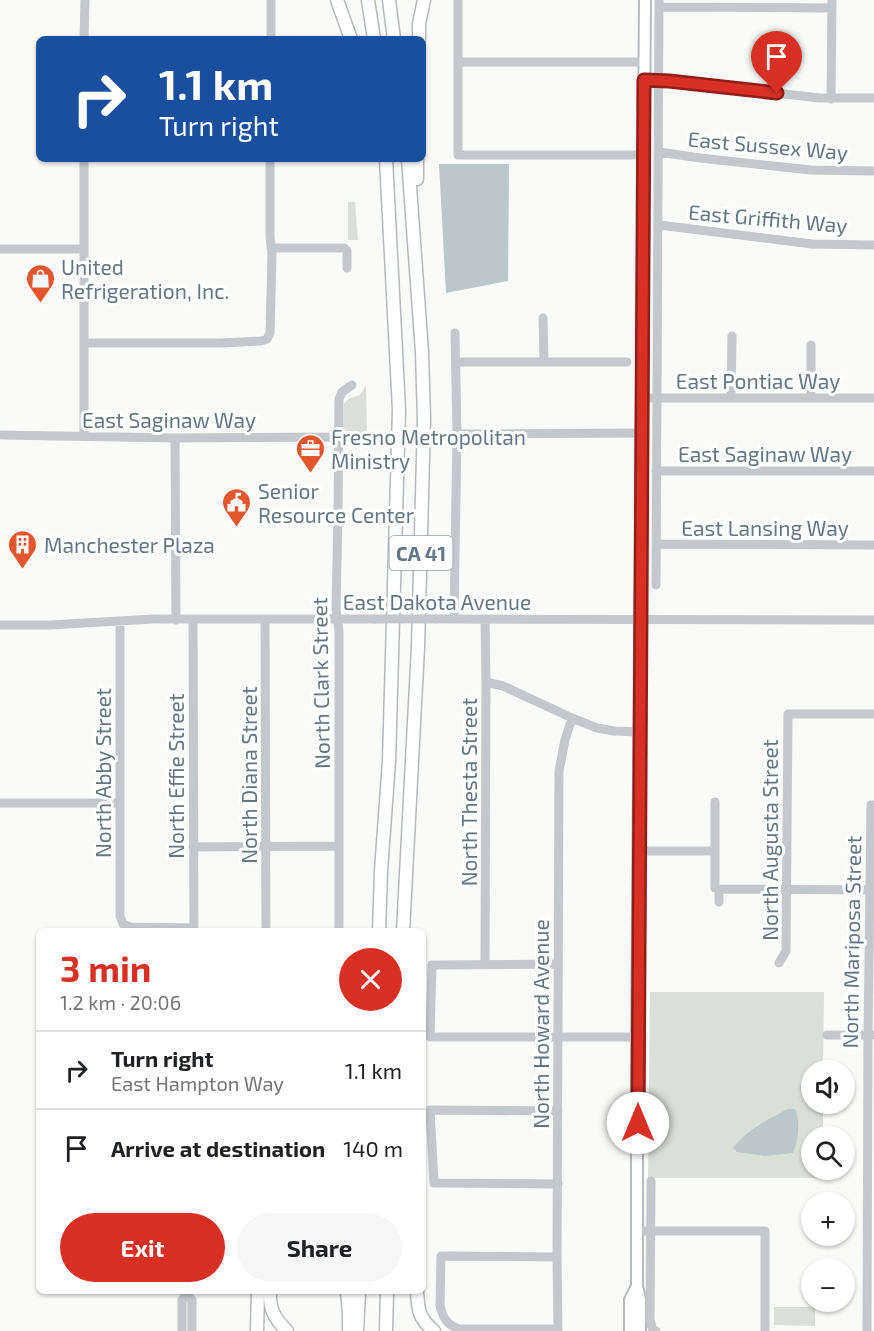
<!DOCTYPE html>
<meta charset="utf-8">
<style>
body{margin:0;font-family:"Exo 2",sans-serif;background:#f6f6f6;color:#202124;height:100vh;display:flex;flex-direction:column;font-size:22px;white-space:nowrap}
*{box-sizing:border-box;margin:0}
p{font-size:20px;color:#757577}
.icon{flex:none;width:33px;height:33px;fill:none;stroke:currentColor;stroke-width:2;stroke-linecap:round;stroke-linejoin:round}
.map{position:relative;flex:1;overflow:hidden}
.sheet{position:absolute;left:36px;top:928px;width:390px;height:366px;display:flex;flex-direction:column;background:#fff;border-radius:9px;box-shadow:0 2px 4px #0004}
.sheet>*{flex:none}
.top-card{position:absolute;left:36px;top:36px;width:390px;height:126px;border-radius:9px;box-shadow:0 2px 4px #0004;background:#1a4fa0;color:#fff;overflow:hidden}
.controls{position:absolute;left:801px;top:1060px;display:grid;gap:12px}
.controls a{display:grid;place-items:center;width:54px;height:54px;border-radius:50%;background:#fff;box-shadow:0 2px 4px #0004;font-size:30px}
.pin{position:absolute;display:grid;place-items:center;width:51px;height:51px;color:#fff;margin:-62px -26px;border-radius:50% 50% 50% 0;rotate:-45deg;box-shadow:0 0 6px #0007}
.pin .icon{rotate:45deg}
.me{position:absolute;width:66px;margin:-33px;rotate:0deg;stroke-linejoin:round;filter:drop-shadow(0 0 4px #0008)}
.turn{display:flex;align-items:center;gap:21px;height:126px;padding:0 24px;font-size:27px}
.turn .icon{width:78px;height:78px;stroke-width:2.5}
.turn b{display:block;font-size:42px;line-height:51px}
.round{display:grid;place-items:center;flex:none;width:63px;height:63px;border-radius:32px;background:#f6f6f6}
.head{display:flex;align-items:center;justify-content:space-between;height:102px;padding:0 24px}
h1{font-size:36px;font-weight:700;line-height:45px;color:#d93025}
.primary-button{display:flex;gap:12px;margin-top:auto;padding:12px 24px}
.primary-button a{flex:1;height:69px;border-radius:36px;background:#d93025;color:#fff;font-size:24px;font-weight:700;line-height:69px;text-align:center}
.primary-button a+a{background:#f6f6f6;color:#202124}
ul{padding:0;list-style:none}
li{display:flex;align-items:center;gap:18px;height:78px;padding:0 24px;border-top:2px solid #e0e0e0}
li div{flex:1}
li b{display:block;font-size:22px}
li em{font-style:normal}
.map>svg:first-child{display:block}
</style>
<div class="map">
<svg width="874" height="1331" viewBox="0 0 874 1331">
<rect width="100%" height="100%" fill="#fafaf8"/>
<path fill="#dadfd7" d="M348,202H355L358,240H348Z
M366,385L367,434L343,435L344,404C348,398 353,397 360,395Z
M650,992H824L823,1071H812V1104H823V1137H812V1170H822V1178H648Z
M774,1307H815V1326L774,1325Z"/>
<path fill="#bbc7cb" d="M439,164H509L508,281L446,293Z
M788,1109H795C801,1120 798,1142 793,1153L765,1156L737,1152L733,1148C747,1130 767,1120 788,1109Z"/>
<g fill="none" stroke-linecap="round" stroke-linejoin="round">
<defs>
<path id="major" d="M630,1331V1300L637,1286
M640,1331V1300L637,1286V1037L645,0"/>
<path id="highway" d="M337,0L351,39
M368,0L374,39
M389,0L394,39
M419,39V24L424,0
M417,179V159
M379,932L381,871L389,761L399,410L386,159
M403,932L418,647L424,420L422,352L408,159
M270,1292C269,1309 275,1319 287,1331
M347,1292L349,1313V1331
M417,1292C418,1310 419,1319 434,1331
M257,1331L258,1292
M357,1331L359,1292
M386,1331L387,1292"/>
</defs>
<use href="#major" stroke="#b5babe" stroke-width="14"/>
<use href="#highway" stroke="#b4b9bd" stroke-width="15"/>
<path stroke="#c3c8cc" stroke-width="9" d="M458,0V155H644
M659,7L832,8
M84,39L85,0
M271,39V0
M458,62H644
M644,80L669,81L820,98H874
M831,99L832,0
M659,152L700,158L811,170L874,171
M659,225L812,244L874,245
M271,248H344L347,251V268
M0,249H84
M543,318L544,361
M84,343H221L261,341L267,339L270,333L271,295L272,254L270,237V159
M456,362H627
M642,398H874
M731,398L732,336
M811,398V345
M457,434L641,433
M0,435L175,438L338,437
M84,436V159
M175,438L176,620
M656,471H874
M656,544L874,545
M656,585L659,0
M265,619L266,932
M436,619L874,620
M454,619L457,434L455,333
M485,619L486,682L485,965
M193,620L194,932
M120,621V916L123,924L130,927L194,928
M0,625H50L154,619H374
M486,682L503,686L572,718L597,728L614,731L639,732
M715,802V888L719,889V902
M0,803H120
M193,847L339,846
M639,851H715
M719,889L874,890
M339,932V631L336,609L338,514L339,399L342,392L352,385
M779,963L786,951L788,714H874
M558,964L432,965L430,1037H637
M827,1035H873
M651,1181L650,1319L652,1328L656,1331
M558,1184L434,1183L430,1110L558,1111
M638,1231H765V1331
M557,1257L441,1256L440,1305C442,1317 447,1325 459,1329H558
M187,1292V1294L192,1300V1331
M182,1331V1300L187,1294
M558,1331L557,1257L559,771L565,740L572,718
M867,1331L868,1035L871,805H874"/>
<use href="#major" stroke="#fff" stroke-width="10"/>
<use href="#highway" stroke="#fff" stroke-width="12"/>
<path stroke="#c3c8cc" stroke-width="9" d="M374,619H436"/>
</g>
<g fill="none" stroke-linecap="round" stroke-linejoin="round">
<defs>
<path id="route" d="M638,1123L644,80L669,81L777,93"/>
</defs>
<use href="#route" stroke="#8d1f18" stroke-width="15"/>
<use href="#route" stroke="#d93025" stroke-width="10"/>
</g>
<defs>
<symbol id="shop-pin" viewBox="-11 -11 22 30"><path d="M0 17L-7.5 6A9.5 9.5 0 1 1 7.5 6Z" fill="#e4572e" stroke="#fff"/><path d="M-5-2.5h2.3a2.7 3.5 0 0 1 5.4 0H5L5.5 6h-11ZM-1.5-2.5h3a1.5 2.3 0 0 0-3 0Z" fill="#fff"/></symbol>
<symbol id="office-pin" viewBox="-11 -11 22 30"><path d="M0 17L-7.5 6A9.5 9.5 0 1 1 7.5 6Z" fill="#e4572e" stroke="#fff"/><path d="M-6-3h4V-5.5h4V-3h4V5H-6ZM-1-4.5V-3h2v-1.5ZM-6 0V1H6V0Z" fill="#fff"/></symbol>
<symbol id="civic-pin" viewBox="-11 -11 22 30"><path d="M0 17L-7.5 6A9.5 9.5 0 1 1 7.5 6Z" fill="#e4572e" stroke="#fff"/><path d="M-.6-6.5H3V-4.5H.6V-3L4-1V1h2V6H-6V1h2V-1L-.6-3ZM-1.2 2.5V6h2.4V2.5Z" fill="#fff"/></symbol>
<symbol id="building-pin" viewBox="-11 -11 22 30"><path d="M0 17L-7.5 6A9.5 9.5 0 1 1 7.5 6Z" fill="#e4572e" stroke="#fff"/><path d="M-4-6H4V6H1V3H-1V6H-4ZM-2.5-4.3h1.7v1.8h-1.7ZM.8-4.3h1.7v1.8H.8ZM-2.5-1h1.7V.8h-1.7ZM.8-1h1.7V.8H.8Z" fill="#fff"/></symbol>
</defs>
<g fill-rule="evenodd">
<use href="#shop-pin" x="24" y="262" width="33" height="45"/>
<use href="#office-pin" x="294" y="432" width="33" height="45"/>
<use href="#civic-pin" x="220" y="486" width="33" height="45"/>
<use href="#building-pin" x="6" y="528" width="33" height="45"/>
</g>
<g text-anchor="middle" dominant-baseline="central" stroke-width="6" stroke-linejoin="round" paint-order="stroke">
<rect fill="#fff" stroke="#939fa8" stroke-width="1.5" x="389.5" y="536" width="63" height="34" rx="4.5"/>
<g font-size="20" font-weight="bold" fill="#657683">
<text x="421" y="553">CA 41</text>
</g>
<g font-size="21" fill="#657683" stroke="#fff">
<text transform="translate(768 145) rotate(5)">East Sussex Way</text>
<text transform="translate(768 218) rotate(5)">East Griffith Way</text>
<text x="758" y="380">East Pontiac Way</text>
<text x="169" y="419">East Saginaw Way</text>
<text x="765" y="453">East Saginaw Way</text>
<text x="765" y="527">East Lansing Way</text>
<text x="437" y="601">East Dakota Avenue</text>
<text transform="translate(320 683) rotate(-91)">North Clark Street</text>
<text transform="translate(102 773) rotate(-90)">North Abby Street</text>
<text transform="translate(248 775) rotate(-90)">North Diana Street</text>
<text transform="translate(175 776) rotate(-90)">North Effie Street</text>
<text transform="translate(468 792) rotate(-90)">North Thesta Street</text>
<text transform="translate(769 840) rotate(-90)">North Augusta Street</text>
<text transform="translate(851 942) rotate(-89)">North Mariposa Street</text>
<text transform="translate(540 1024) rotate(-90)">North Howard Avenue</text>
</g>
<g font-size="21" fill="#657683" stroke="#fff" text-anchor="start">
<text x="61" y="266">United<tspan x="61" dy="24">Refrigeration, Inc.</tspan></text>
<text x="331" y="436">Fresno Metropolitan<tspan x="331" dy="24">Ministry</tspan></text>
<text x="258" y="490">Senior<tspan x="258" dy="24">Resource Center</tspan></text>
<text x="44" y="544">Manchester Plaza</text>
</g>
</g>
</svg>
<div class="controls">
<a><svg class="icon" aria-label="sound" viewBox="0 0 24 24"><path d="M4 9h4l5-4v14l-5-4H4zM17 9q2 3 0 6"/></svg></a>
<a><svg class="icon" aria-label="search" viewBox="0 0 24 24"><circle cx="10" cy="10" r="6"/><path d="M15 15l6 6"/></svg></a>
<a>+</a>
<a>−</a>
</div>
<div class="pin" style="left:777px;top:93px;background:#d93025"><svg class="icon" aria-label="arrive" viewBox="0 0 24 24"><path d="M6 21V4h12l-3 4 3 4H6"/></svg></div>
<svg class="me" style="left:638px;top:1123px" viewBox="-20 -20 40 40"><circle r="19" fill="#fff"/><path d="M0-13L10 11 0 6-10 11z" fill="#d93025"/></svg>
<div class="top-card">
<div class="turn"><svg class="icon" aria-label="right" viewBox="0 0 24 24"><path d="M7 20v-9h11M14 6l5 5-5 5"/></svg><div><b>1.1 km</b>Turn right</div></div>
</div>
<section class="sheet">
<div class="head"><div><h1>3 min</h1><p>1.2 km · 20:06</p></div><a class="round" style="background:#d93025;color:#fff"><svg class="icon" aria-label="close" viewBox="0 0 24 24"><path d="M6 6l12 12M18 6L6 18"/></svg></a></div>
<ul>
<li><svg class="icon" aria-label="right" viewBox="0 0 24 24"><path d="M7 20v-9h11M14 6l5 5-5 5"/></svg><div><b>Turn right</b><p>East Hampton Way</p></div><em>1.1 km</em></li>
<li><svg class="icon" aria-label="arrive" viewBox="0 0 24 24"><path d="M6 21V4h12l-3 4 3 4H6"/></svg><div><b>Arrive at destination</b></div><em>140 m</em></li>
</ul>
<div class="primary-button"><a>Exit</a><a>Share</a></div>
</section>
</div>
